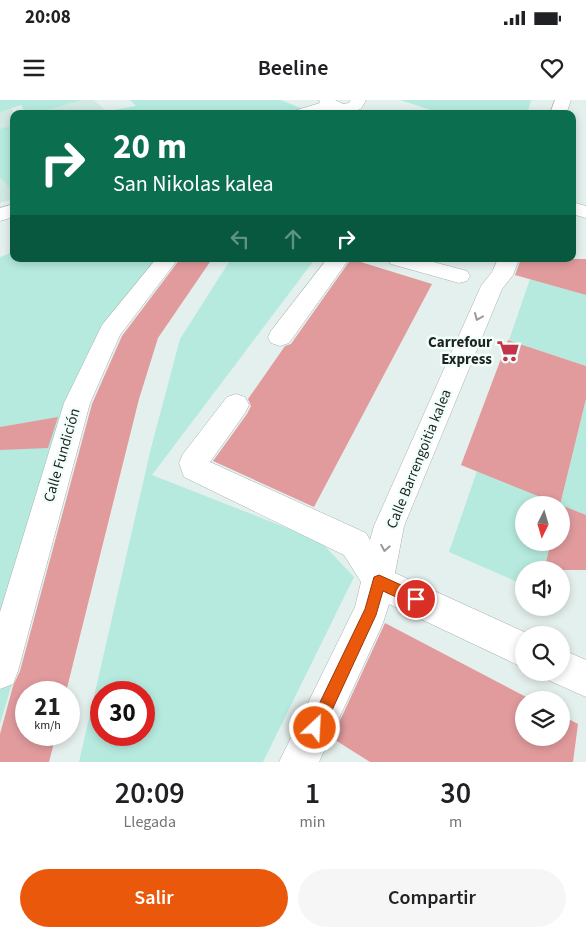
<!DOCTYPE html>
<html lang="es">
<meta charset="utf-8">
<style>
body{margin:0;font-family:"Source Sans 3",sans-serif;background:#f6f6f6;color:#202124;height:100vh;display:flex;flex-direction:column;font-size:19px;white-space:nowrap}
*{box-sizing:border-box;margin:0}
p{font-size:16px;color:#757577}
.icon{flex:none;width:28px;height:28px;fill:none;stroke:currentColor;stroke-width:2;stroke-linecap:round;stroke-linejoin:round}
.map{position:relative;height:662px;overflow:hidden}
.sheet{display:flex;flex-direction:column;background:#fff;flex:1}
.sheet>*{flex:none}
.top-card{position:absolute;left:10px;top:10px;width:566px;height:152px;border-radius:10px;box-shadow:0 2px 8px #0003;background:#0b6e4f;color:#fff;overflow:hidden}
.needle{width:32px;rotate:185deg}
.fabs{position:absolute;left:515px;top:396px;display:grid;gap:10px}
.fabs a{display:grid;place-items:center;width:55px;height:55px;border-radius:50%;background:#fff;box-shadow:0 2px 8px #0003;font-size:25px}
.speed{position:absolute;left:15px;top:581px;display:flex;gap:10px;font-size:25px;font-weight:700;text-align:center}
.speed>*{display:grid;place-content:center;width:65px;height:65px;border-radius:50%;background:#fff;box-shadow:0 2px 8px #0003;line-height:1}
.speed small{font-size:12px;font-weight:400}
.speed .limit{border:8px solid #d22;background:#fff;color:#111}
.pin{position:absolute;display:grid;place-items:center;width:42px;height:42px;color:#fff;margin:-21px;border:2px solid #fff;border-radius:50%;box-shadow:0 1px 5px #0007}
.me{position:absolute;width:55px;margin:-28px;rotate:25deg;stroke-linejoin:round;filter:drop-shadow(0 0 4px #0008)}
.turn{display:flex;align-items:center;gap:18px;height:105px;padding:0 20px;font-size:22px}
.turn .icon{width:65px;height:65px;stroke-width:2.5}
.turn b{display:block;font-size:35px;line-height:42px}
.lanes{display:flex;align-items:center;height:48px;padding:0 20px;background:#0003;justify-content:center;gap:25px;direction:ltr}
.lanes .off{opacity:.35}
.eta{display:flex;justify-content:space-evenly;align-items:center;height:85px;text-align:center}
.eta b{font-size:30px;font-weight:600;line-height:35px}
.cta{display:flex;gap:10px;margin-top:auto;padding:10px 20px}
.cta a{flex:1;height:58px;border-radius:30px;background:#ea580c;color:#fff;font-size:20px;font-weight:600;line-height:58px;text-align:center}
.cta a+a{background:#f6f6f6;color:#202124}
.status{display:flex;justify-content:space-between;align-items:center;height:35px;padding:0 25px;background:#fff;direction:ltr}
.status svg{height:14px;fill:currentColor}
header{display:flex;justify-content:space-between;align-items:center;height:65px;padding:0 20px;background:#fff;font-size:22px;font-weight:600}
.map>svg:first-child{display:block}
</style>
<div class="status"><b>20:08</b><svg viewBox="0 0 49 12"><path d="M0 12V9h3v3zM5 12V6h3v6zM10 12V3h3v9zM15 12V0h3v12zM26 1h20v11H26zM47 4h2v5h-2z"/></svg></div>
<header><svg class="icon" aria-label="menu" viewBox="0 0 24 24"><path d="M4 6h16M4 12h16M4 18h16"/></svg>Beeline<svg class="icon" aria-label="heart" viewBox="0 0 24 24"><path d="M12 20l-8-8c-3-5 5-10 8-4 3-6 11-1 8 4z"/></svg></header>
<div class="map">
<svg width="586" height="662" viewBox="0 0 586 662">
<rect width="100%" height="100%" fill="#e4f0ed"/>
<path fill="#d2e8e2" d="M84,0H93L103,8L106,14H34Z
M11,7L14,14V99L0,103V10Z"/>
<path fill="#b6eade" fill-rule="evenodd" d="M0,0H83L34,14H26L21,5L0,12Z
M130,0H281L303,9L286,14H189L186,12L179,14H115L114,10L136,6Z
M400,0H531L527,14H435L437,12Z
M14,25V90L12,91L0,77V29Z
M14,152V159H177L115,237L89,303L33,513L0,624V157Z
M231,159H315L152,375L320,441L354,477L263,662H79L151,348L180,239ZM101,592H144V635H101Z
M530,179L586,195V266L509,240Z
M586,299V415L561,405H524V442L551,443L544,470H524V485L449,452L477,371L560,405Z"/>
<path fill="#e19b9d" d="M180,159H212L158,238L139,299L66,592H26V635H56L49,662H0V634L13,586L20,571L92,304L122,236Z
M351,159L432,184L314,407L213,361L247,314L251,306L248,299L285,246L291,244Z
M521,159H586V195L515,175Z
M508,240L586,266V299L560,405L461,365Z
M58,317L48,348L0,350V327Z
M561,405L586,415V470H544L551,442H561Z
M385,523L532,600H524V638H561V615L578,624L573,662H370L332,638Z"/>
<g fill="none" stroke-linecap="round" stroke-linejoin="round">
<defs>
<path id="minor" d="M319,0H335L343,4L349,3L350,0H366L361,9L342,14L329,10L317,14H292L294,11L320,3Z
M555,0H571L566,14H550Z
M572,102L586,106V118L572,114Z
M14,104V117L0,121V108Z
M156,159H178L120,235L90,303L18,571L13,584L0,589V512L64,303L102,225Z
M327,159H349L289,243L280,246L271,243L268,237L271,231Z
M387,159H422L467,171L470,176L467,181L459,183L391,164Z
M498,159H519L513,175L502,189L404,426L395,473L531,535H524V568L389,504L383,523L319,662H279L355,507L361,482L344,455L184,377L179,363L183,354L227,297L236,294L245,297L249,305L245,313L210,362L366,433L370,440L374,426L481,186L492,172Z
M561,549L586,560V597L548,580L545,572H561Z"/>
</defs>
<use href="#minor" stroke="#a8b3b0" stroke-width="1"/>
<use href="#minor" fill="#fff" fill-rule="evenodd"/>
</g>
<defs><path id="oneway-chevron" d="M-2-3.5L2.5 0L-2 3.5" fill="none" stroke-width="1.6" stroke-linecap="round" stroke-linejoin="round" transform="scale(1.25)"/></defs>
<g stroke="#9a9c9b">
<use href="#oneway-chevron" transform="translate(478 217) rotate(113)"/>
<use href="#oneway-chevron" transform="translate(385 448) rotate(100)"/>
</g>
<path fill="#ea580c" stroke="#983908" d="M379,475L421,494L423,499L421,504L416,506L383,491L376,515L321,634L315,636L310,634L307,628L310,623L365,509L374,477Z"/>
<defs>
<symbol id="supermarket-bare" viewBox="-9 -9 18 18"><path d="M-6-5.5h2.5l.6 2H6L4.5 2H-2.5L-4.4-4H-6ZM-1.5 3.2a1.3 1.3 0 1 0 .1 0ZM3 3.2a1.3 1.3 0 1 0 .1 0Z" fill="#c33349" stroke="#f1fefa" stroke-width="2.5" paint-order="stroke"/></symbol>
</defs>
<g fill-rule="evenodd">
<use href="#supermarket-bare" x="492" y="235" width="32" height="32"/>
</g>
<g text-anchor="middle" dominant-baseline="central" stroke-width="5" stroke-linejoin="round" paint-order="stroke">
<g font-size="15" font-weight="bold" fill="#1e2321" stroke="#f1fefa" text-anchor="end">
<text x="492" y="242">Carrefour<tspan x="492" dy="17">Express</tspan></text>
</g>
<g font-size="15" fill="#1e2321" stroke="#f1fefa">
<text transform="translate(62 355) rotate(-74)">Calle Fundición</text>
<text transform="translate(419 359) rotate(-68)">Calle Barrengoitia kalea</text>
</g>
</g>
</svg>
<div class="fabs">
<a><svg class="needle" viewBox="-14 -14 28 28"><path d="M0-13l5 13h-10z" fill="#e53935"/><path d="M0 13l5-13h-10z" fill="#757577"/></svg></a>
<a><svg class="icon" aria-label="sound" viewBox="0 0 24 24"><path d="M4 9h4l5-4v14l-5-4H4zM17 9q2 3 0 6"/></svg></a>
<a><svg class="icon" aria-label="search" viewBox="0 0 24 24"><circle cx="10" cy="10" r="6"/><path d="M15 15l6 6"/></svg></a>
<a><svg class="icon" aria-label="layers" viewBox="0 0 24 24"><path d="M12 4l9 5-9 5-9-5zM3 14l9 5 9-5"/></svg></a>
</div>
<div class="speed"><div>21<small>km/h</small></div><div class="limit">30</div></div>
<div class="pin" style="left:416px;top:499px;background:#d93025"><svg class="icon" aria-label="arrive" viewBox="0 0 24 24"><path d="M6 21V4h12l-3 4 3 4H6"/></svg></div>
<svg class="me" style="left:315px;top:628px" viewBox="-20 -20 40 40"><circle r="17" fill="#ea580c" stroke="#fff" stroke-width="3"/><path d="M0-11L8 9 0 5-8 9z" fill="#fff"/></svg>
<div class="top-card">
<div class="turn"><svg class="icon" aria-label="right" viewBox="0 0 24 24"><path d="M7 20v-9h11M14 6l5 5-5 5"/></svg><div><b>20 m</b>San Nikolas kalea</div></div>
<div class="lanes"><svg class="icon off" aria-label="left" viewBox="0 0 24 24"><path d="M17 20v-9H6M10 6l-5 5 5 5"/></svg><svg class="icon off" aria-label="ahead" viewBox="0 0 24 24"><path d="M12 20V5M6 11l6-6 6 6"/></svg><svg class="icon" aria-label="right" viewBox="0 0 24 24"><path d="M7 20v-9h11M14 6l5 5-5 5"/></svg></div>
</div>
</div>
<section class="sheet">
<div class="eta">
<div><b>20:09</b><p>Llegada</p></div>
<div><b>1</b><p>min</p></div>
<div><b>30</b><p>m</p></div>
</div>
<div class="cta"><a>Salir</a><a>Compartir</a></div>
</section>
